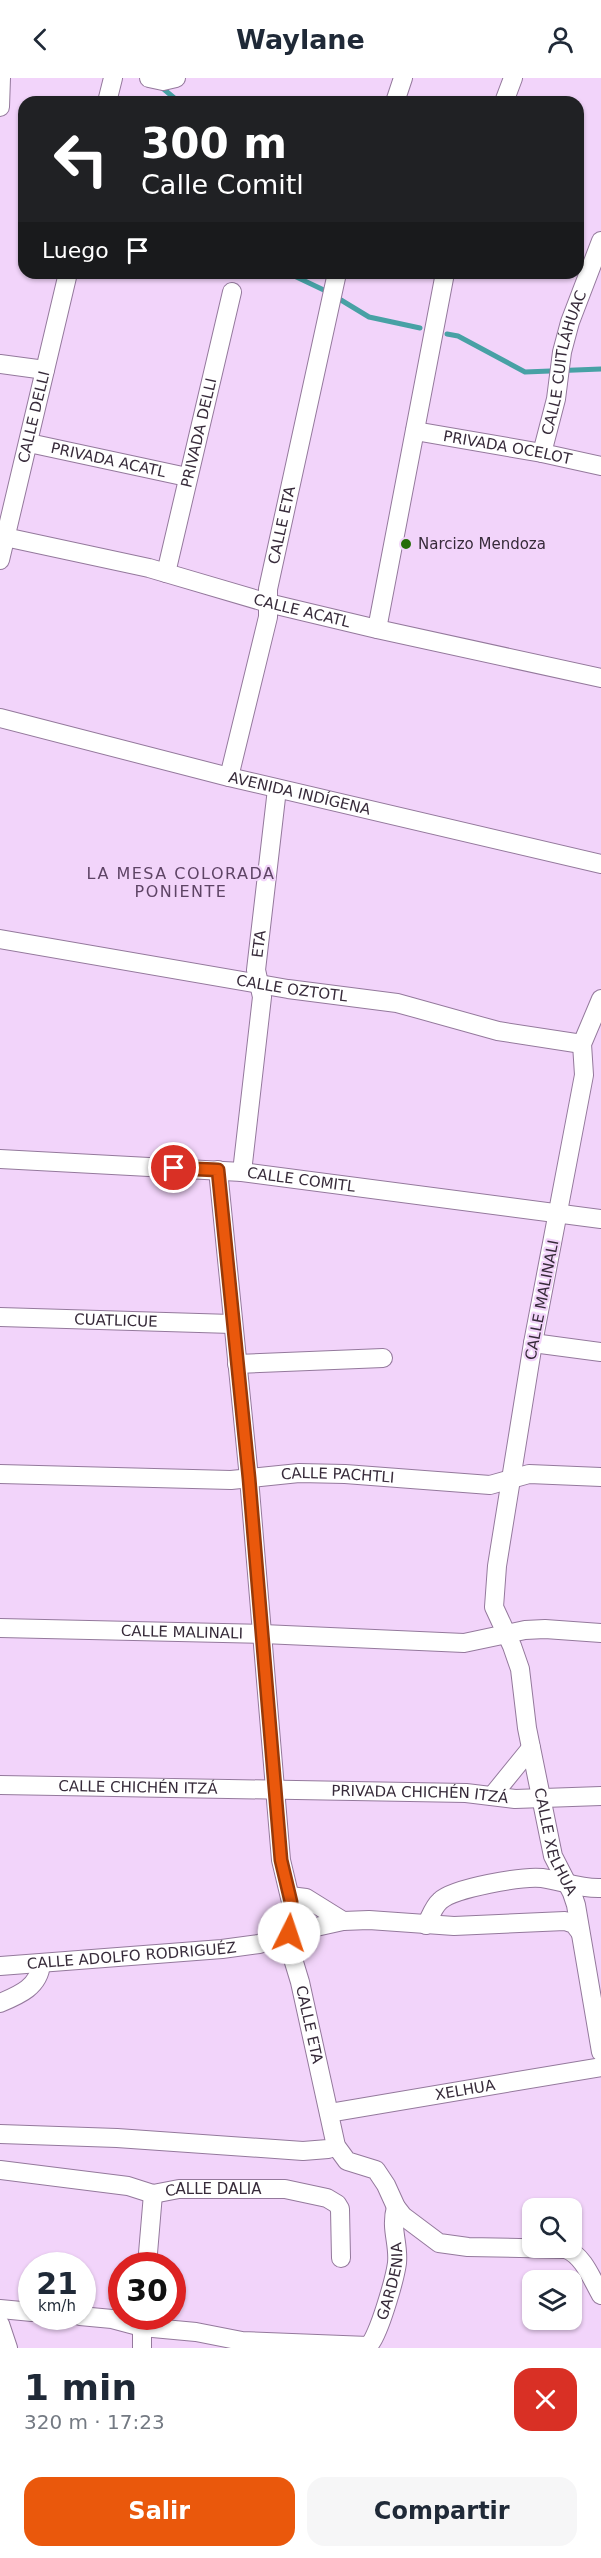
<!DOCTYPE html>
<html lang="es">
<meta charset="utf-8">
<style>
body{margin:0;font-family:"DejaVu Sans",sans-serif;background:#f6f6f7;color:#1f2937;height:100vh;display:flex;flex-direction:column;font-size:22px;white-space:nowrap}
*{box-sizing:border-box;margin:0}
p{font-size:20px;color:#747a83}
.icon{flex:none;width:33px;height:33px;fill:none;stroke:currentColor;stroke-width:2;stroke-linecap:round;stroke-linejoin:round}
.map{position:relative;height:2270px;overflow:hidden}
.drawer{display:flex;flex-direction:column;background:#fff;flex:1}
.drawer>*{flex:none}
.top-card{position:absolute;left:18px;top:18px;width:566px;height:183px;border-radius:18px;box-shadow:0 2px 4px #0004;background:#202124;color:#fff;overflow:hidden}
.buttons{position:absolute;left:522px;top:2120px;display:grid;gap:12px}
.buttons a{display:grid;place-items:center;width:60px;height:60px;border-radius:12px;background:#fff;box-shadow:0 2px 4px #0004;font-size:30px}
.speed{position:absolute;left:18px;top:2174px;display:flex;gap:12px;font-size:30px;font-weight:700;text-align:center}
.speed>*{display:grid;place-content:center;width:78px;height:78px;border-radius:50%;background:#fff;box-shadow:0 2px 4px #0004;line-height:1}
.speed small{font-size:15px;font-weight:400}
.speed .limit{border:9px solid #d22;background:#fff;color:#111}
.pin{position:absolute;display:grid;place-items:center;width:51px;height:51px;color:#fff;margin:-26px;border:3px solid #fff;border-radius:50%;box-shadow:0 2px 6px #0007}
.me{position:absolute;width:66px;margin:-33px;rotate:4deg;stroke-linejoin:round;filter:drop-shadow(0 0 4px #0008)}
.turn{display:flex;align-items:center;gap:21px;height:126px;padding:0 24px;font-size:27px}
.turn .icon{width:78px;height:78px;stroke-width:2.5}
.turn b{display:block;font-size:42px;line-height:51px}
.then{display:flex;align-items:center;height:57px;padding:0 24px;background:#0003;gap:12px;font-size:22px}
.round{display:grid;place-items:center;flex:none;width:63px;height:63px;border-radius:18px;background:#f6f6f7}
.overview{display:flex;align-items:center;justify-content:space-between;height:102px;padding:0 24px}
h1{font-size:36px;font-weight:700;line-height:45px}
.button{display:flex;gap:12px;margin-top:auto;padding:12px 24px}
.button a{flex:1;height:69px;border-radius:18px;background:#ea580c;color:#fff;font-size:24px;font-weight:700;line-height:69px;text-align:center}
.button a+a{background:#f6f6f7;color:#1f2937}
header{display:flex;justify-content:space-between;align-items:center;height:78px;padding:0 24px;background:#fff;font-size:27px;font-weight:700}
.map>svg:first-child{display:block}
</style>
<header><svg class="icon" aria-label="back" viewBox="0 0 24 24"><path d="M15 5l-7 7 7 7"/></svg>Waylane<svg class="icon" aria-label="person" viewBox="0 0 24 24"><circle cx="12" cy="8" r="4"/><path d="M4 21q1-7 8-7t8 7"/></svg></header>
<div class="map">
<svg width="601" height="2270" viewBox="0 0 601 2270">
<rect width="100%" height="100%" fill="#f2d4fa"/>
<g fill="none" stroke-linecap="round" stroke-linejoin="round">
<path stroke="#48a1a5" stroke-width="5" d="M160,8L179,24
M288,195L328,214
M336,219L369,239L420,250
M447,256L458,258L525,294L601,291"/>
<defs>
<g id="minor">
<path d="M149,0L163,3L176,0"/>
<path d="M107,24L113,0"/>
<path d="M395,24L403,0"/>
<path d="M504,24L513,0"/>
<path d="M0,29L1,0"/>
<path d="M0,286L45,292"/>
<path id="s1" d="M415,353L542,375L601,388"/>
<path id="s2" d="M29,365L187,399"/>
<path id="s3" d="M542,375L556,321L562,274L570,244L601,163"/>
<path id="s4" d="M5,459L149,490L268,525L377,551L601,600"/>
<path id="s5" d="M0,482L68,195"/>
<path id="s6" d="M166,495L232,214"/>
<path d="M377,551L445,195"/>
<path id="s7" d="M0,640L229,699L601,786"/>
<path id="s8" d="M229,699L268,539V511L337,195"/>
<path id="s9" d="M0,861L288,911L397,925L498,953L582,966"/>
<path id="s10" d="M601,921L582,966L584,997L533,1265L497,1488L494,1529L512,1568L520,1591L527,1650L553,1778L572,1815L576,1827L601,1974"/>
<path id="s11" d="M0,1081L242,1094L601,1141"/>
<path id="s12" d="M218,1092L249,1400L281,1782L291,1824L290,1871L300,1904L336,2068L347,2083L376,2092L386,2107L396,2129L403,2138L439,2165L468,2169L566,2171C584,2178 592,2202 601,2217"/>
<path id="s13" d="M242,1094L262,919L256,892L277,711"/>
<path id="s14" d="M0,1239L232,1246"/>
<path d="M533,1265L601,1274"/>
<path d="M237,1286L383,1280"/>
<path id="s15" d="M0,1396L231,1402L299,1395L345,1396L490,1407L529,1396L601,1399"/>
<path id="s16" d="M0,1550L263,1556L464,1565L525,1552L545,1551L601,1555"/>
<path id="s17" d="M0,1707L466,1715L515,1721L601,1718"/>
<path d="M492,1718L531,1670"/>
<path d="M290,1818L306,1820L343,1843"/>
<path d="M426,1847C430,1840 433,1829 440,1823C453,1810 523,1798 542,1800C563,1803 580,1811 601,1810"/>
<path id="s18" d="M0,1888L222,1871L259,1866L289,1855L343,1843L369,1842L454,1848L565,1843L574,1846L580,1854"/>
<path d="M0,1925C19,1917 39,1909 41,1886"/>
<path id="s19" d="M329,2035L601,1989"/>
<path d="M0,2056L117,2060L303,2073L328,2071L336,2068"/>
<path id="s20" d="M0,2092L128,2108L153,2116L179,2111H285L327,2120L337,2126L340,2131L341,2180"/>
<path d="M147,2187L153,2116"/>
<path d="M0,2231L32,2234"/>
<path id="s21" d="M80,2238L112,2241L142,2249L196,2254L242,2263L368,2268C378,2261 395,2200 397,2185C399,2165 390,2151 396,2129"/>
<path d="M0,2246L8,2270"/>
<path d="M142,2270V2239"/>
</g>
</defs>
<use href="#minor" stroke="#94799c" stroke-width="20"/>
<use href="#minor" stroke="#fff" stroke-width="18"/>
</g>
<g fill="none" stroke-linecap="round" stroke-linejoin="round">
<defs>
<path id="route" d="M174,1090L218,1092L249,1400L281,1782L291,1824L289,1855"/>
</defs>
<use href="#route" stroke="#983908" stroke-width="15"/>
<use href="#route" stroke="#ea580c" stroke-width="10"/>
</g>
<circle fill="#266d09" stroke="#f2d4fa" stroke-width="2" cx="406" cy="466" r="6"/>
<g text-anchor="middle" dominant-baseline="central" stroke-width="4.5" stroke-linejoin="round" paint-order="stroke">
<g font-size="15" fill="#372b3a" stroke="#f2d4fa">
<text stroke="none"><textPath href="#s3" startOffset="93">CALLE CUITLÁHUAC</textPath></text>
<text stroke="none"><textPath href="#s5" startOffset="147">CALLE DELLI</textPath></text>
<text stroke="none"><textPath href="#s6" startOffset="144">PRIVADA DELLI</textPath></text>
<text stroke="none"><textPath href="#s1" startOffset="94">PRIVADA OCELOT</textPath></text>
<text stroke="none"><textPath href="#s2" startOffset="81">PRIVADA ACATL</textPath></text>
<text stroke="none"><textPath href="#s8" startOffset="258">CALLE ETA</textPath></text>
<text stroke="none"><textPath href="#s4" startOffset="306">CALLE ACATL</textPath></text>
<text stroke="none"><textPath href="#s7" startOffset="309">AVENIDA INDÍGENA</textPath></text>
<text stroke="none"><textPath href="#s13" startOffset="230">ETA</textPath></text>
<text stroke="none"><textPath href="#s9" startOffset="296">CALLE OZTOTL</textPath></text>
<text stroke="none"><textPath href="#s11" startOffset="302">CALLE COMITL</textPath></text>
<text transform="translate(542 1222) rotate(-79)">CALLE MALINALI</text>
<text stroke="none"><textPath href="#s14" startOffset="116">CUATLICUE</textPath></text>
<text stroke="none"><textPath href="#s15" startOffset="338">CALLE PACHTLI</textPath></text>
<text stroke="none"><textPath href="#s16" startOffset="182">CALLE MALINALI</textPath></text>
<text stroke="none"><textPath href="#s17" startOffset="138">CALLE CHICHÉN ITZÁ</textPath></text>
<text stroke="none"><textPath href="#s17" startOffset="420">PRIVADA CHICHÉN ITZÁ</textPath></text>
<text stroke="none"><textPath href="#s10" startOffset="864">CALLE XELHUA</textPath></text>
<text stroke="none"><textPath href="#s18" startOffset="132">CALLE ADOLFO RODRIGUÉZ</textPath></text>
<text stroke="none"><textPath href="#s12" startOffset="861">CALLE ETA</textPath></text>
<text stroke="none"><textPath href="#s19" startOffset="138">XELHUA</textPath></text>
<text stroke="none"><textPath href="#s20" startOffset="216">CALLE DALIA</textPath></text>
<text stroke="none"><textPath href="#s21" startOffset="360">GARDENIA</textPath></text>
</g>
<g font-size="15" fill="#372b3a" stroke="#f2d4fa" text-anchor="start">
<text x="418" y="466">Narcizo Mendoza</text>
</g>
<g font-size="16" letter-spacing="1.5" fill="#5e4465" stroke="#f2d4fa">
<text x="181" y="795">LA MESA COLORADA<tspan x="181" dy="18">PONIENTE</tspan></text>
</g>
</g>
</svg>
<div class="buttons">
<a><svg class="icon" aria-label="search" viewBox="0 0 24 24"><circle cx="10" cy="10" r="6"/><path d="M15 15l6 6"/></svg></a>
<a><svg class="icon" aria-label="layers" viewBox="0 0 24 24"><path d="M12 4l9 5-9 5-9-5zM3 14l9 5 9-5"/></svg></a>
</div>
<div class="speed"><div>21<small>km/h</small></div><div class="limit">30</div></div>
<div class="pin" style="left:174px;top:1090px;background:#d93025"><svg class="icon" aria-label="arrive" viewBox="0 0 24 24"><path d="M6 21V4h12l-3 4 3 4H6"/></svg></div>
<svg class="me" style="left:289px;top:1855px" viewBox="-20 -20 40 40"><circle r="19" fill="#fff"/><path d="M0-13L10 11 0 6-10 11z" fill="#ea580c"/></svg>
<div class="top-card">
<div class="turn"><svg class="icon" aria-label="left" viewBox="0 0 24 24"><path d="M17 20v-9H6M10 6l-5 5 5 5"/></svg><div><b>300 m</b>Calle Comitl</div></div>
<div class="then">Luego<svg class="icon" aria-label="arrive" viewBox="0 0 24 24"><path d="M6 21V4h12l-3 4 3 4H6"/></svg></div>
</div>
</div>
<section class="drawer">
<div class="overview"><div><h1>1 min</h1><p>320 m · 17:23</p></div><a class="round" style="background:#d93025;color:#fff"><svg class="icon" aria-label="close" viewBox="0 0 24 24"><path d="M6 6l12 12M18 6L6 18"/></svg></a></div>
<div class="button"><a>Salir</a><a>Compartir</a></div>
</section>
